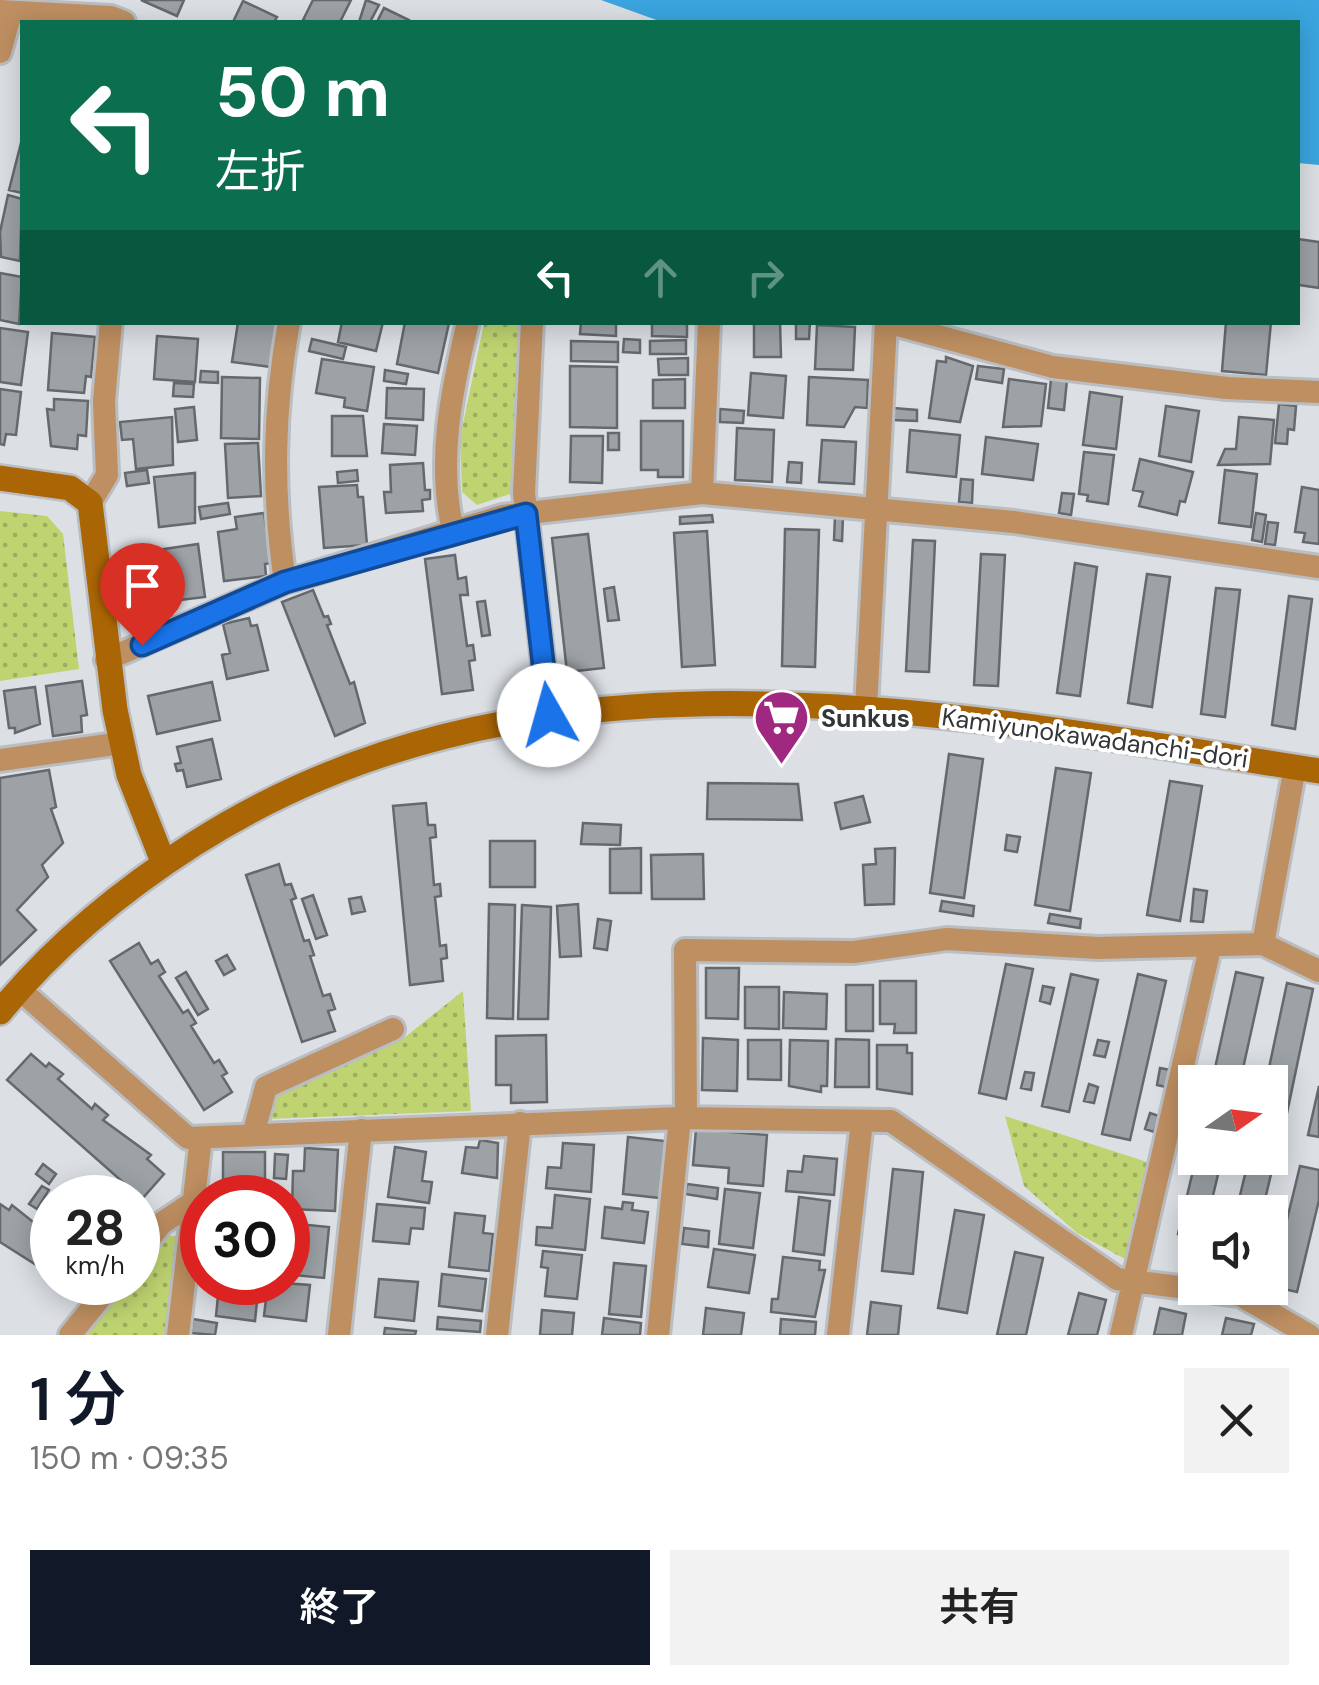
<!DOCTYPE html>
<html lang="ja">
<meta charset="utf-8">
<style>
body{margin:0;font-family:"DM Sans","Noto Sans JP",sans-serif;background:#f2f2f2;color:#222;height:100vh;display:flex;flex-direction:column;font-size:38px;white-space:nowrap}
*{box-sizing:border-box;margin:0}
p{font-size:32px;color:#767676}
.icon{flex:none;width:55px;height:55px;fill:none;stroke:currentColor;stroke-width:2;stroke-linecap:round;stroke-linejoin:round}
.map{position:relative;height:1335px;overflow:hidden}
.panel{display:flex;flex-direction:column;background:#fff;flex:1}
.panel>*{flex:none}
.banner{position:absolute;left:20px;top:20px;width:1280px;height:305px;border-radius:0px;box-shadow:0 5px 25px #0003;background:#0b6e4f;color:#fff;overflow:hidden}
.needle{width:65px;rotate:76deg}
.controls{position:absolute;left:1178px;top:1065px;display:grid;gap:20px}
.controls a{display:grid;place-items:center;width:110px;height:110px;border-radius:0px;background:#fff;box-shadow:0 5px 25px #0003;font-size:50px}
.speed{position:absolute;left:30px;top:1175px;display:flex;gap:20px;font-size:50px;font-weight:700;text-align:center}
.speed>*{display:grid;place-content:center;width:130px;height:130px;border-radius:50%;background:#fff;box-shadow:0 5px 25px #0003;line-height:1}
.speed small{font-size:25px;font-weight:400}
.speed .limit{border:15px solid #d22;background:#fff;color:#111}
.pin{position:absolute;display:grid;place-items:center;width:85px;height:85px;color:#fff;margin:-102px -42px;border-radius:50% 50% 50% 0;rotate:-45deg;box-shadow:0 0 10px #0007}
.pin .icon{rotate:45deg}
.me{position:absolute;width:110px;margin:-55px;rotate:353deg;stroke-linejoin:round;filter:drop-shadow(0 0 8px #0008)}
.turn{display:flex;align-items:center;gap:35px;height:210px;padding:0 30px;font-size:45px}
.turn .icon{width:130px;height:130px;stroke-width:2.5}
.turn b{display:block;font-size:70px;line-height:85px}
.lanes{display:flex;align-items:center;height:95px;padding:0 30px;background:#0003;justify-content:center;gap:50px;direction:ltr}
.lanes .off{opacity:.35}
.round{display:grid;place-items:center;flex:none;width:105px;height:105px;border-radius:0px;background:#f2f2f2}
.headline{display:flex;align-items:center;justify-content:space-between;height:170px;padding:0 30px}
h1{font-size:60px;font-weight:600;line-height:75px;color:#111827}
.primary-button{display:flex;gap:20px;margin-top:auto;padding:20px 30px}
.primary-button a{flex:1;height:115px;border-radius:0px;background:#111827;color:#fff;font-size:40px;font-weight:600;line-height:115px;text-align:center}
.primary-button a+a{background:#f2f2f2;color:#222}
.map>svg:first-child{display:block}
</style>
<div class="map">
<svg width="1319" height="1335" viewBox="0 0 1319 1335">
<defs>
<pattern id="grass-dots" width="8" height="8" patternUnits="userSpaceOnUse" patternTransform="scale(2.5)"><rect width="8" height="8" fill="#bfd471"/><path d="M2 2h.1M6 6h.1" fill="none" stroke="#9cad5e" stroke-width="1.8" stroke-linecap="round"/></pattern>
</defs>
<rect width="100%" height="100%" fill="#dce0e5"/>
<path fill="url(#grass-dots)" d="M484,323H519L510,494L477,505L462,492L460,438Z
M0,511L47,516L63,534L79,669L0,681Z
M463,991L471,1111L269,1119L279,1093L400,1041Z
M1005,1116L1147,1162L1125,1259L1077,1233L1024,1186Z
M167,1235L177,1237L166,1335H87L129,1283L138,1282V1272Z"/>
<path fill="#3ba5df" d="M601,0H1319V165L1298,163V22H662Z"/>
<path fill="#9da2a6" stroke="#65696d" stroke-width="2.5" d="M141,0H184L177,16Z
M313,0H351L340,22H308L303,20Z
M366,0L379,5L370,22H359Z
M243,1L277,17L274,22H233Z
M384,8L409,20L408,22H377Z
M22,139V193L9,190Z
M8,195L22,199L20,261L1,257L0,232Z
M1298,239L1319,242V288L1299,285L1298,292Z
M0,273L22,277L19,324L0,320Z
M238,322H277L271,367L232,362Z
M342,322H383L376,351L338,342Z
M405,322L449,323L438,373L397,364Z
M581,322H616V336L580,334Z
M652,322H687V337L652,336Z
M754,322H780L781,357H754Z
M796,322H810L809,339H796Z
M1226,322H1271L1266,375L1222,371Z
M817,325L855,327L853,370L815,369Z
M0,328L28,332L21,385L0,382Z
M52,333L95,337L91,377L86,376L84,393L48,390Z
M157,336L198,339L195,382L154,379Z
M312,339L346,347L343,359L309,351Z
M624,339L640,340V353L623,352Z
M686,340V354H650V341Z
M571,341L618,342V362L571,361Z
M946,357L973,366L960,422L929,418L937,361L946,362Z
M688,358V375H659L658,359Z
M322,359L374,367L367,411L344,407L345,398L316,393Z
M570,366L617,367V428L570,427Z
M978,366L1004,369L1002,383L976,379Z
M385,370L408,374L406,384L384,381Z
M201,371L218,372V383L200,382Z
M751,373L786,376L783,418L748,415Z
M222,377L260,378L259,439L221,438Z
M809,377L868,380L867,408L855,407L844,427L807,425Z
M685,379V408H653V380Z
M1009,379L1046,384L1041,426L1003,427Z
M1051,379L1067,380L1064,410L1048,408Z
M174,383L194,384L193,397L173,396Z
M387,388L424,389L423,420L386,418Z
M0,389L21,392L16,435L6,434L4,445L0,444Z
M1090,392L1122,397L1116,449L1083,445Z
M54,399L88,401L86,436L78,435L77,449L51,446L47,409L54,410Z
M1279,404L1296,406L1294,430L1288,429L1287,444L1275,443Z
M1166,406L1199,411L1191,462L1159,456Z
M194,407L197,440L178,442L175,409Z
M893,408L917,410V421L892,420Z
M720,409L744,411L743,423L720,422Z
M332,416H363L367,456H332Z
M172,417L173,465L136,469L133,439L122,440L120,422Z
M1239,417L1274,420L1270,464L1218,465L1225,449H1236Z
M641,421H683V477H658V470H641Z
M384,424L417,426L415,455L382,453Z
M737,428L774,430L772,482L735,480Z
M910,430L960,435L956,477L907,472Z
M608,433H619V450H608Z
M571,436H603L602,483L570,482Z
M986,437L1038,444L1033,480L982,474Z
M822,440L856,442L854,484L819,482Z
M258,443L261,496L228,498L225,444Z
M1084,452L1114,455L1108,504L1087,501L1088,495L1079,494Z
M1140,459L1193,472L1185,502L1180,501L1177,515L1139,506L1143,492L1133,490Z
M789,462L802,463L801,483L787,482Z
M423,463L425,490H430V499L422,500L423,511L386,513L384,492H391L390,465Z
M147,470L149,483L127,486L125,473Z
M357,470L358,481L338,483L337,472Z
M1225,470L1257,474L1251,527L1219,523Z
M195,473V523L159,527L154,477Z
M961,479L973,480L972,503L959,502Z
M357,485L358,497H363L367,545L324,548L319,487Z
M1302,487L1319,490V544L1303,542L1305,533L1295,532Z
M1062,493L1074,494L1071,515L1059,513Z
M228,503L230,514L201,519L199,507Z
M264,513L271,563L265,564L266,576L224,581L218,532L237,529L235,517Z
M1256,513L1266,515L1262,542L1252,540Z
M712,515L713,522L680,524V517Z
M835,516L843,517L842,541L834,540Z
M1268,522L1278,523L1275,545L1265,544Z
M785,529L819,530L815,667L782,666Z
M707,531L715,665L682,667L674,533Z
M588,534L604,668L567,672L552,538Z
M913,540L935,541L929,672L906,671Z
M198,544L205,597L171,601L164,549Z
M981,554L1005,555L998,686L974,685Z
M455,555L458,579L466,577L468,595H460L467,646L473,645L475,660L469,661L473,690L442,694L425,559Z
M1075,563L1097,567L1080,696L1057,693Z
M1147,574L1170,577L1152,707L1128,703Z
M614,587L619,620L608,621L604,589Z
M1216,588L1240,590L1225,717L1201,714Z
M313,590L324,617L328,616L331,624L327,625L350,684L354,682L365,723L335,736L282,602Z
M1289,596L1312,599L1295,729L1272,725Z
M151,599L159,623L144,627L136,604Z
M485,601L490,635L482,636L477,602Z
M249,618L251,626L257,625L268,670L227,679L222,655L230,653L223,624Z
M82,681L87,715L81,716L82,732L53,736L46,686Z
M212,682L220,720L157,734L148,696Z
M35,687L40,724L15,733V728H9L4,691Z
M212,739L221,779L187,787L183,770L177,771L175,764L181,763L177,747Z
M949,754L983,759L964,898L930,893Z
M1056,768L1091,773L1070,911L1035,905Z
M49,770L56,807L51,809L63,843L42,865L48,877L17,910L36,930L0,965V778Z
M1170,781L1202,786L1180,921L1147,915Z
M708,783L798,784L802,820L707,819Z
M863,796L870,822L841,829L835,803Z
M426,803L428,825H435L436,837L430,838L434,885L440,884L441,896L435,897L440,946L446,945L447,958L441,959L443,981L410,985L393,806Z
M583,823L621,825L620,845L581,844Z
M1007,835L1020,837L1017,852L1005,850Z
M490,841H535V887H490Z
M641,848V893H610V849Z
M895,848L894,904L865,905L863,865L876,864L875,849Z
M703,854L704,899H652L651,855Z
M279,864L285,885L291,884L296,898L291,900L304,941L309,940L314,955L310,956L323,996L330,994L335,1009L328,1011L335,1031L302,1042L246,875Z
M1194,889L1207,891L1203,922L1191,921Z
M313,895L327,935L316,939L302,899Z
M361,897L365,911L352,914L349,899Z
M942,901L974,906L973,916L940,911Z
M489,904L515,905L513,1019L487,1018Z
M578,904L581,956L560,957L557,906Z
M522,905L551,907L548,1019H518Z
M1050,914L1081,919L1080,928L1048,923Z
M598,919L611,921L607,950L594,948Z
M139,943L151,964L158,960L165,972L159,976L183,1013L188,1010L196,1023L191,1026L214,1063L219,1060L227,1073L222,1076L232,1092L204,1110L110,961Z
M227,955L235,969L224,975L216,961Z
M1006,964L1033,969L1006,1099L979,1093Z
M706,968H739L738,1019L706,1018Z
M186,972L208,1009L198,1015L176,978Z
M1236,972L1263,978L1240,1082H1212Z
M1071,974L1098,980L1069,1112L1042,1106Z
M1138,974L1166,981L1130,1140L1102,1134Z
M880,981H916V1033H894L895,1024H880Z
M1287,983L1313,989L1287,1113L1270,1109V1082H1266Z
M846,985H873V1031H846Z
M1043,986L1054,988L1050,1004L1040,1001Z
M745,987H779V1029L745,1028Z
M784,992L827,994L826,1029L783,1028Z
M546,1035L547,1102L511,1103V1085H496V1036Z
M703,1038L738,1040L737,1091L702,1090Z
M836,1039L869,1040V1087H835Z
M748,1040H781V1080L748,1079Z
M790,1040L828,1041L827,1086H821V1092L789,1086Z
M1098,1040L1109,1042L1105,1057L1094,1055Z
M877,1045H907V1053H912V1094L877,1089Z
M31,1054L46,1067L49,1063L63,1074L58,1079L92,1109L95,1104L108,1115L103,1120L151,1155L147,1159L164,1174L142,1199L7,1080Z
M1160,1068L1170,1070L1166,1087L1157,1085Z
M1025,1072L1034,1073L1031,1090L1021,1088Z
M1089,1084L1098,1087L1094,1103L1084,1101Z
M1319,1086V1137L1308,1135Z
M1150,1113L1159,1116L1154,1132L1145,1129Z
M696,1129L767,1135L763,1186L728,1183L729,1168L693,1165Z
M628,1137L665,1141L660,1198L623,1194Z
M1270,1139L1279,1141L1262,1212H1236L1249,1158H1270Z
M480,1140L498,1143L497,1178L462,1173L466,1147L478,1148Z
M563,1143L594,1145L591,1192L546,1188L548,1167L561,1168Z
M395,1147L426,1152L422,1181L432,1182L429,1203L388,1197Z
M305,1148L338,1150L335,1211L292,1209L293,1171H304Z
M223,1152H265V1190L229,1189V1181H223Z
M275,1154L288,1155L286,1179L274,1178Z
M804,1156L837,1159L834,1195L786,1191L788,1171L802,1172Z
M1196,1158H1222L1209,1212H1195V1238L1178,1234Z
M43,1164L56,1174L49,1184L36,1174Z
M1300,1166L1319,1170V1200L1297,1292L1271,1286Z
M893,1169L923,1172L913,1274L882,1271Z
M687,1184L718,1188L717,1199L685,1194Z
M42,1186L49,1190L37,1209L29,1204Z
M725,1189L760,1193L753,1248L719,1244Z
M555,1195L590,1199L585,1250L536,1245L537,1227L552,1228Z
M799,1197L830,1201L824,1255L793,1251Z
M623,1202L633,1203L632,1210L648,1212L644,1243L602,1238L605,1207L622,1209Z
M0,1204L9,1210L12,1205L52,1237V1275L0,1242Z
M377,1204L425,1208L423,1229L411,1228L409,1244L373,1241Z
M955,1210L984,1215L967,1313L938,1308Z
M455,1213L485,1216L483,1233L493,1234L489,1271L449,1267Z
M298,1224L329,1227L324,1278L293,1275Z
M684,1228L709,1231L708,1247L682,1244Z
M714,1249L755,1255L749,1293L708,1287Z
M543,1251L582,1255L577,1299L545,1296L548,1268L541,1267Z
M1015,1252L1043,1258L1026,1335H997Z
M783,1257L820,1261L819,1270H825L815,1317L771,1312L772,1299H778Z
M614,1263L646,1266L641,1317L609,1314Z
M442,1274L486,1279L482,1311L439,1306Z
M379,1279L418,1282L414,1321L375,1317Z
M227,1282H259L255,1321L216,1316L219,1286L227,1287Z
M268,1282L310,1285L306,1321L264,1316Z
M1079,1293L1106,1300L1097,1335H1068Z
M871,1302L901,1306L898,1335H867Z
M706,1308L744,1313L741,1335H703Z
M1160,1308L1186,1314L1182,1335H1154Z
M542,1310L574,1313L572,1335H540Z
M438,1317L481,1321L480,1332L437,1329Z
M604,1318L641,1323L640,1335H602Z
M1226,1318L1254,1324L1251,1335H1222Z
M193,1319L217,1323L215,1335L191,1333Z
M781,1319L816,1322L815,1335H780Z
M385,1328L416,1331L415,1335H384Z"/>
<g fill="none" stroke-linecap="round" stroke-linejoin="round">
<defs>
<path id="street" d="M0,11L111,17L124,22
M0,52L11,12
M532,322L524,493L549,715
M886,322L1053,367L1227,388L1319,392
M702,493L709,322
M90,503L107,475L104,401L111,322
M453,531C437,461 451,392 468,322
M285,582C272,492 273,411 289,322
M106,660L285,582L503,516L702,493L1014,522L1319,567
M866,708L886,323
M0,760L122,743
M1263,944L1295,767
M19,989L188,1138L680,1118L891,1121L1117,1279L1240,1295L1309,1335
M686,1118L685,950L854,952L947,939L1098,948L1263,944L1319,971
M253,1135L266,1087L393,1029
M138,1253L162,1223L192,1203
M70,1335L113,1282
M178,1335L201,1138
M339,1335L361,1130
M497,1335L520,1123
M658,1335L680,1118
M838,1335L862,1121
M1121,1335L1210,948"/>
<path id="secondary" d="M0,478L70,488L90,503L115,710L129,775L164,864
M0,1012C54,946 122,890 194,844C535,626 945,712 1319,771"/>
</defs>
<use href="#street" stroke="#babec2" stroke-width="28"/>
<use href="#secondary" stroke="#babec2" stroke-width="30"/>
<use href="#street" stroke="#be8f61" stroke-width="22"/>
<use href="#secondary" stroke="#aa6504" stroke-width="25"/>
</g>
<g fill="none" stroke-linecap="round" stroke-linejoin="round">
<defs>
<path id="route" d="M142,645L285,582L526,514L549,715"/>
</defs>
<use href="#route" stroke="#114b97" stroke-width="25"/>
<use href="#route" stroke="#1a73e8" stroke-width="18"/>
</g>
<defs>
<symbol id="supermarket-pin" viewBox="-11 -11 22 30"><path d="M0 17L-7.5 6A9.5 9.5 0 1 1 7.5 6Z" fill="#a02880" stroke="#fff"/><path d="M-6-5.5h2.5l.6 2H6L4.5 2H-2.5L-4.4-4H-6ZM-1.5 3.2a1.3 1.3 0 1 0 .1 0ZM3 3.2a1.3 1.3 0 1 0 .1 0Z" fill="#fff"/></symbol>
</defs>
<g fill-rule="evenodd">
<use href="#supermarket-pin" x="750" y="686" width="63" height="86"/>
</g>
<g text-anchor="middle" dominant-baseline="central" stroke-width="8" stroke-linejoin="round" paint-order="stroke">
<g font-size="25" font-weight="bold" fill="#333537" stroke="#fff" text-anchor="start">
<text x="821" y="718">Sunkus</text>
</g>
<g font-size="25" fill="#333537" stroke="#fff">
<text transform="translate(1095 738) rotate(8)">Kamiyunokawadanchi-dori</text>
</g>
</g>
</svg>
<div class="controls">
<a><svg class="needle" viewBox="-14 -14 28 28"><path d="M0-13l5 13h-10z" fill="#e53935"/><path d="M0 13l5-13h-10z" fill="#767676"/></svg></a>
<a><svg class="icon" aria-label="sound" viewBox="0 0 24 24"><path d="M4 9h4l5-4v14l-5-4H4zM17 9q2 3 0 6"/></svg></a>
</div>
<div class="speed"><div>28<small>km/h</small></div><div class="limit">30</div></div>
<div class="pin" style="left:142px;top:645px;background:#d93025"><svg class="icon" aria-label="arrive" viewBox="0 0 24 24"><path d="M6 21V4h12l-3 4 3 4H6"/></svg></div>
<svg class="me" style="left:549px;top:715px" viewBox="-20 -20 40 40"><circle r="19" fill="#fff"/><path d="M0-13L10 11 0 6-10 11z" fill="#1a73e8"/></svg>
<div class="banner">
<div class="turn"><svg class="icon" aria-label="left" viewBox="0 0 24 24"><path d="M17 20v-9H6M10 6l-5 5 5 5"/></svg><div><b>50 m</b>左折</div></div>
<div class="lanes"><svg class="icon" aria-label="left" viewBox="0 0 24 24"><path d="M17 20v-9H6M10 6l-5 5 5 5"/></svg><svg class="icon off" aria-label="ahead" viewBox="0 0 24 24"><path d="M12 20V5M6 11l6-6 6 6"/></svg><svg class="icon off" aria-label="right" viewBox="0 0 24 24"><path d="M7 20v-9h11M14 6l5 5-5 5"/></svg></div>
</div>
</div>
<section class="panel">
<div class="headline"><div><h1>1 分</h1><p>150 m · 09:35</p></div><a class="round"><svg class="icon" aria-label="close" viewBox="0 0 24 24"><path d="M6 6l12 12M18 6L6 18"/></svg></a></div>
<div class="primary-button"><a>終了</a><a>共有</a></div>
</section>
